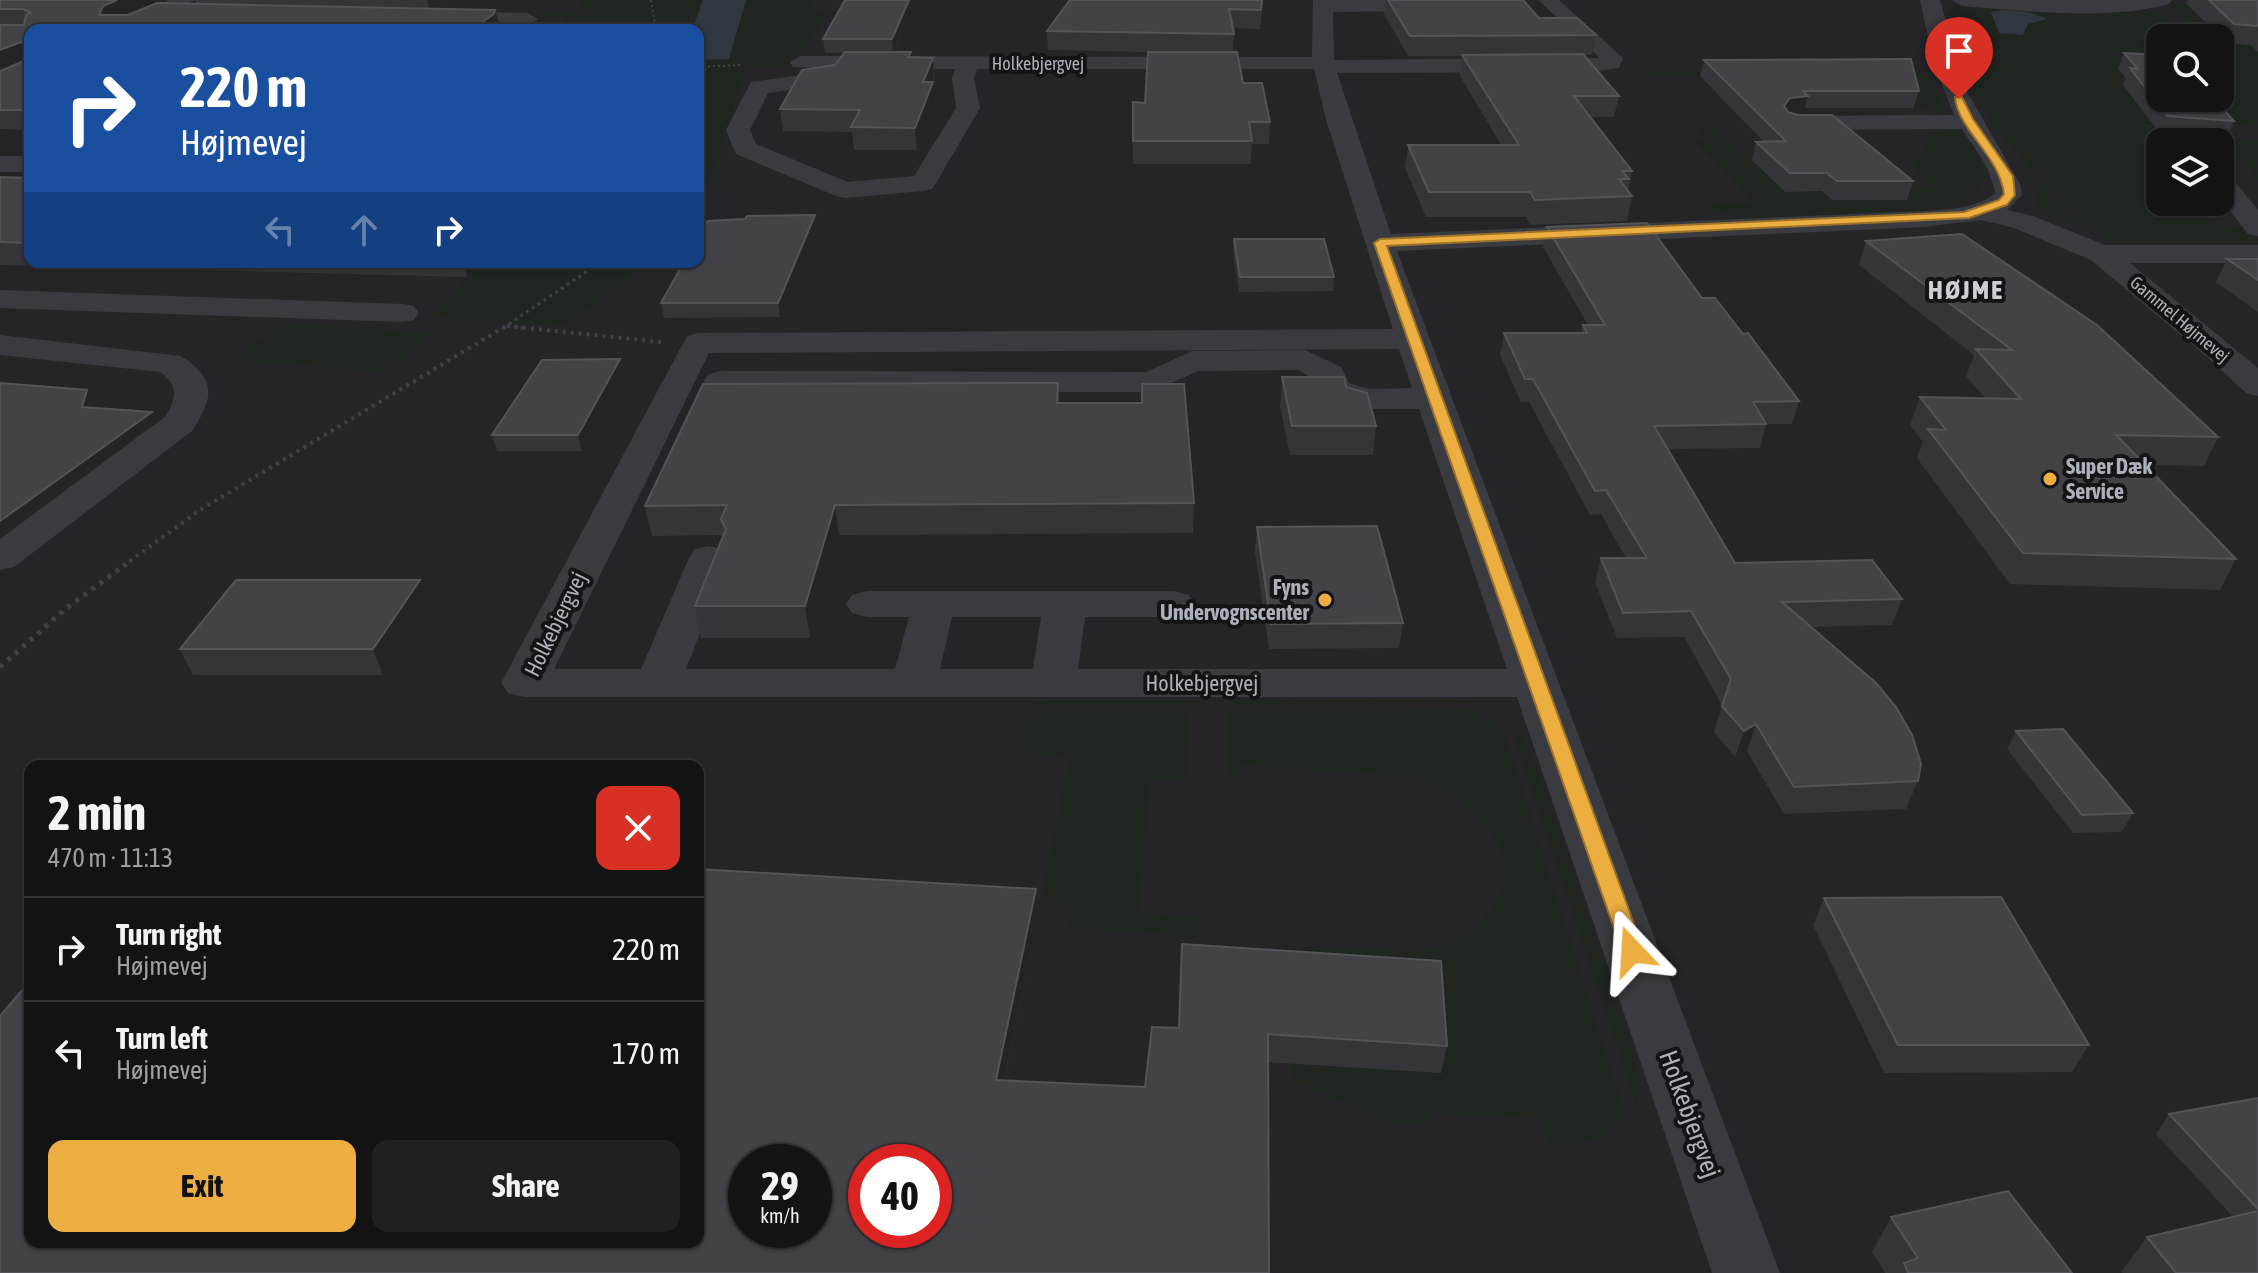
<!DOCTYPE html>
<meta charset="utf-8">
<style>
body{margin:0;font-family:"Asap Condensed",sans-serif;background:#202022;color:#f1f3f6;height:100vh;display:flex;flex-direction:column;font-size:30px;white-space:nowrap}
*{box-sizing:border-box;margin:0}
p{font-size:26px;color:#9d9ea0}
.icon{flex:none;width:44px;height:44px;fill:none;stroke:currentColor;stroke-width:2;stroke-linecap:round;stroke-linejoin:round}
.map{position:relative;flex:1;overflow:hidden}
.sheet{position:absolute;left:24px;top:760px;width:680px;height:488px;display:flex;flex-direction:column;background:#131314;border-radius:16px;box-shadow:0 2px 6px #0004,0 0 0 2px #323234}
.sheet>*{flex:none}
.hud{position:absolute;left:24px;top:24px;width:680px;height:244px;border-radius:16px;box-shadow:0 2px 6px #0004,0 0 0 2px #323234;background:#1a4fa0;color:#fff;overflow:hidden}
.controls{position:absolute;left:2146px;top:24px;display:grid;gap:16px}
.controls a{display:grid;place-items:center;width:88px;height:88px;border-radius:16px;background:#131314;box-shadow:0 2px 6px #0004,0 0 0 2px #323234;font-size:40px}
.speed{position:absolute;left:728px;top:1144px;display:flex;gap:16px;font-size:40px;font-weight:700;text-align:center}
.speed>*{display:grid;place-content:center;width:104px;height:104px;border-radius:50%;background:#131314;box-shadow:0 2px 6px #0004,0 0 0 2px #323234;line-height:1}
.speed small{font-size:20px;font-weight:400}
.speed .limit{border:12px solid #d22;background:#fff;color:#111}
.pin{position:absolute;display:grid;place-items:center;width:68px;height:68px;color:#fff;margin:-82px -34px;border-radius:50% 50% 50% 0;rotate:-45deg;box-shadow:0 0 8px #0007}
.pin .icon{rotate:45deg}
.me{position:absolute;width:88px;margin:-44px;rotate:340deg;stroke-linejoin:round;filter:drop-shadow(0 0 6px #0008)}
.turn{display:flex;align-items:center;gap:28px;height:168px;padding:0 24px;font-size:36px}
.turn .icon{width:104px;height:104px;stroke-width:2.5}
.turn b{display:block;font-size:56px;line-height:68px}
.lanes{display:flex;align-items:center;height:76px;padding:0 24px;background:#0003;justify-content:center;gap:40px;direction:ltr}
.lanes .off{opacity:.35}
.round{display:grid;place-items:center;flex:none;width:84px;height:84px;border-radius:16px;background:#202022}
.headline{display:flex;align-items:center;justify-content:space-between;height:136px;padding:0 24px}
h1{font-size:48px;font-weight:700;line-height:60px}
.button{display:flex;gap:16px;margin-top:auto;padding:16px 24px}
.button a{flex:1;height:92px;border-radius:16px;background:#ecae40;color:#111;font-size:32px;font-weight:700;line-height:92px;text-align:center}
.button a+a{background:#202022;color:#f1f3f6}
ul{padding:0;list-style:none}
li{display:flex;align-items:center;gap:24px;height:104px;padding:0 24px;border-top:2px solid #323234}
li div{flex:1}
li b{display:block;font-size:30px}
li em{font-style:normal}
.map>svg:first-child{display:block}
</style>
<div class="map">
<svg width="2258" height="1273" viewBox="0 0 2258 1273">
<rect width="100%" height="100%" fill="#19191b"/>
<path fill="#252528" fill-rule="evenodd" d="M0,0H2258V1273H0ZM30,30H698V262H30ZM2160,38H2220V98H2160ZM2160,142H2220V202H2160ZM30,766H698V1242H30ZM746,1162H814V1230H746ZM866,1162H934V1230H866Z"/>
<path fill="#1f2620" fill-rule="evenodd" d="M579,0H814L810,11L832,10L790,66H747L698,220V30H561L565,17L542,16L545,13L588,14Z
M1968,3L2145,9L2167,19L2185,38H2160V63L2152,54L2111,51L2126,69L2153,124L2145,125L2159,141L2163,142H2160V202H2197L2212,224L2247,228L2258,240V249C2224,249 2138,256 2111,241C2093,232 2075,211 2060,197C2024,162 1986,125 1967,77C1959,54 1955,28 1949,5ZM2022,11L2047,19L1999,33L1992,12Z
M2178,3H2186L2226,43L2251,45L2258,52V127C2227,124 2200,117 2175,98H2220V76L2243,78L2220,55V38H2202L2170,6Z
M1929,70L1932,83L1949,115C1922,116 1912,101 1905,75L1650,77L1645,72Z
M1713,126L1745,157L1838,156L1822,191L1832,200H1910L1898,188L1935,187L1919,175L1914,164L1936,130L1958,128C1970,145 1986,163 1983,185C1976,193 1968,199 1958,203C1923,217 1748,228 1716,211C1715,211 1709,204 1708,202H1753L1694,141L1704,138L1695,127Z
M2184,133L2258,141V179L2244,162L2220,160V142H2191Z
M2032,177H2034L2100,238L2037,207L2035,202L2040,188Z
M483,262H650L565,326L431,317Z
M283,323L432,333L387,372L230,360Z
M1446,698L1474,703L1231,704L1237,699Z
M1060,700H1194L1196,704L1032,705L1037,702Z
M1172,710L1188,715L1185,779L1151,778L1138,912L1199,918V937L1070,927L1072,905L1041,902L1070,759L1031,754L1022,747L1025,714Z
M1470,710L1504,731L1625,1115C1597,1140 1586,1149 1548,1143L1542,1119L1430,1113V1125L1392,1124L1293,1081L1291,1064L1441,1073L1273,976L1274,945C1311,947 1348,948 1385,949C1398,950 1415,953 1427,950C1452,944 1479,929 1492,908C1496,901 1502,894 1504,886C1518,835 1453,791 1414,777L1240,765L1239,781L1228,773V711Z
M1510,726C1526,734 1532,758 1540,774L1634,1053L1641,1085L1636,1102Z"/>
<path fill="#2f383f" d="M703,0H746L729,59L698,60V30H692Z
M2003,10L2028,12L2048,19L2028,24L2023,35L1999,33L1991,12Z"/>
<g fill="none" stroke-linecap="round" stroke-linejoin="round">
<path stroke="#404247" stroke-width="2" stroke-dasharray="2 3" stroke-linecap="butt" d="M651,0L656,30
M698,67L740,65"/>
<path stroke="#404247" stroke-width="3" stroke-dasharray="3 4" stroke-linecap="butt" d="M507,326L524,328
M503,328L601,262"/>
<path stroke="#404247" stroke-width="4" stroke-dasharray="3 5" stroke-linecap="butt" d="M507,326L661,342
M123,566L200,510L506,326"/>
<path stroke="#404247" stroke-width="5" stroke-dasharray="4 6" stroke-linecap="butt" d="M0,667L64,610L126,564"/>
<path fill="#3a3b40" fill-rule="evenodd" d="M169,0H195L135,30H108L111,26Z
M1313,0H1426L1433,5L1423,11L1333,12L1334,60L1600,58L1538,0H1559L1623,58L1619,68L1592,72L1337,73L1391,234L1924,211C1949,209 1976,209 1995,193C1991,168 1976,150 1962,129L1794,130L1786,128L1782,123L1786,118L1794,116L1954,115L1933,61L1920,0H1940L1966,90L2020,184L2022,195L2007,210L2033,216L2105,245H2258V263H2130L2258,368V396L2246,393L2207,357L2091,260L2014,228L1981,220L1924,227L1397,251L1780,1273H1712L1517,697H524L508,693L501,683L687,336L698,333L1393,329L1327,123L1314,69H977L974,78L980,108L936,183L932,189L923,191L845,198L836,196L736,154L726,130L751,82L822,72L825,68L793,67L790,62L801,56L1312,57ZM843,69H955L952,78L956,108L914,176L848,182L756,144L750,130L768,93L837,83L845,71ZM1399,349L1412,388L1370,389L1349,383L1341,367L1305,350L1192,351L1146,372L721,371L709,374L704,381L709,388L721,391L1152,392L1198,371L1298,370L1314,379L1322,396L1368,409H1419L1507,669H1078L1085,617H1174L1189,613L1195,604L1189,595L1174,591H867L852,595L846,604L852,613L867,617H909L895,669H686L729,558L723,549L709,546L695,549L689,558L641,669H554L709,353ZM952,617H1041L1033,669H940Z
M1952,0H2172L2169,4C2104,21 2029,11 1962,6Z
M439,11L528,13L538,19L525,30H501L506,24L432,21L429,17Z
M0,156H30V172H0Z
M2220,173L2229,175L2258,210V236L2248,234L2220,198Z
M0,290L403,304L414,306L419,313L414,320L403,322L0,308Z
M0,335L181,356C217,379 214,398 192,431L14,567L0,570V539L166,416C176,398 179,385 160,372L0,355Z"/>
</g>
<path fill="#353539" d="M0,0H162L127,15L495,10L500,27L30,30V130L0,129Z
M195,0H442L429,8L196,3Z
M909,0L910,12L894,52L911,58H933L935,78L933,82L935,104L917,150H854L852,132L783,131L780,109L835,65L844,53H825L823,39Z
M1070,0H1263L1260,29L1233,28L1234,34L1233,52L1243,83L1270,122L1269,144H1252L1251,164H1133V102L1145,103L1148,52L1048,50L1047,31Z
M1386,0H1523L1539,18L1596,35L1592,55H1584L1619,96L1614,117H1591L1632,171L1628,191L1632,196L1627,221L1530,225L1526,217H1426L1405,168L1408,145H1501L1460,76L1462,56H1408L1384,14Z
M2187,0H2258V52L2251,45L2226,43L2186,3Z
M2124,53L2234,121L2226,139L2160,133L2123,85L2126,78L2118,69Z
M1704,60L1919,91L1913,108H1805L1804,113L1794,114L1913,181L1907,200H1832L1822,191L1785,192L1752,160L1756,142H1764L1700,76Z
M0,177L30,178V262H483L467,277L0,265Z
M815,215L816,229L780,317L664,318L661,303Z
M1547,227L1702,298L1743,334L1799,401L1792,424H1766L1760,448L1668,449L1735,563L1902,599L1892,625L1811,627L1918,781L1906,809L1784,814L1747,751L1735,757L1714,732L1722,705L1684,637L1617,638L1595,583L1601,558H1626L1601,514L1590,515L1529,402H1521L1500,355L1504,333H1581L1583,325H1588L1543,247Z
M1234,239L1334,277L1333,291L1239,292L1233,253Z
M1866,241L2218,437L2204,466L2144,465L2236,559L2220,590L2010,584L1917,458L1923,442L1910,425L1920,397L1985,398L1966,376L1974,355L1859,265Z
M2227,259H2258V312L2216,282Z
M620,359L623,374L582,451H497L492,435Z
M1282,377L1346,387L1376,426L1373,455H1290L1280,406Z
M1058,383L1059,403L1194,503L1193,533L839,535L810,638H701L695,606L723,535L652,536L645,506Z
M1257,527L1403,623L1399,648L1269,649L1255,552Z
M420,580L429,605L383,675H193L180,649Z
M2016,731L2133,813L2122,832L2073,833L2007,749Z
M1036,889L1038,916L1004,1080L1145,1087L1152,1027L1447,1046L1441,1073L1268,1062L1269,1273H0Z
M1824,898L2089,1045L2072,1072L1884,1073L1813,925Z
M2258,1098V1273H2123L2121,1272L2147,1237L2233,1217L2156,1134L2169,1114Z
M1891,1217L2072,1273H1885L1872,1252Z"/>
<path fill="#242427" d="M117,0H162L110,23L99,15L103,6Z
M427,0H442L429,8Z
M909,0L910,12L893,53L892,39Z
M495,10L500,27L499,30H471Z
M21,42L29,60L0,72V50Z
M933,58L935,104L917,150L915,128L923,82Z
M1808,96L1804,113L1785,115L1784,106L1790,98Z
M815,215L816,229L780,317L778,303Z
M463,262H483L467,277Z
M620,359L623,374L582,451L578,435Z
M87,390L91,398L86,415L82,407Z
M152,412L156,420L0,533V521Z
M835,505L839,535L810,638L805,606Z
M420,580L429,605L383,675L373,649Z
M1756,724L1747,751L1735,757L1744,731Z
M1036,889L1038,916L998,1107L996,1080Z"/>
<path fill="#424247" stroke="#525459" stroke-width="2" fill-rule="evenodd" d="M0,0H117L103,6L99,15H128L157,3L495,10L494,14L471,30H30V110H0V71L24,61L25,45L21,42L0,50V25H24L26,15L31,13L23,9H0Z
M845,0H909L892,39H823Z
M1070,0H1262L1261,10L1229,9L1234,34L1047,31Z
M1388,0H1523L1539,18H1577L1596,35L1410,36Z
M2209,0H2258V26L2234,24Z
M845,52H911L908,57L933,58L923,82H933L915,128L851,127L860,110L780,109L802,70L835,65Z
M1148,52H1237L1243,83H1262L1270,122H1249L1252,141H1133V102L1145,103Z
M2124,53L2160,55V98H2213L2234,121L2167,116L2130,68L2138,69Z
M1583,54L1619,96H1574L1632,171H1622L1629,179H1619L1632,196L1535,200L1530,192H1429L1408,145H1519L1462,55Z
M1911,59L1919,91H1803L1808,96L1790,98L1784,106L1788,112L1798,115H1832L1913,181H1837L1827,173H1790L1756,142L1786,141L1704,60Z
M0,177L30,178V243L0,242Z
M815,215L778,303H661L684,262H698V238L708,221L745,219L747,216Z
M1647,223L1702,298H1715L1743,334L1748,333L1799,401L1753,402L1766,424L1654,426L1735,563L1872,560L1902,599L1782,602L1876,683L1896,707L1912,735L1921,764L1918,781L1794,787L1756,724L1744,731L1722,706L1731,679L1691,611L1623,613L1601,558H1647L1606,490L1595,491L1533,379H1525L1504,333H1587L1583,325H1605L1547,227Z
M1962,234L2097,325L2218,437L2116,435L2236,559L2023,553L1928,429L1946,430L1920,397L2021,399L1976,349L2012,350L1866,241Z
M1234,239H1324L1334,277H1240Z
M2227,259H2258V280Z
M620,359L578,435H492L542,360Z
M1282,377H1344L1346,387L1367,393L1376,426H1292Z
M0,383L87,390L82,407L152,412L0,521Z
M1058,383L1057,403H1142V384H1184L1194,503L835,505L805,606H695L726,529L721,519L727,505L645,506L703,384Z
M1377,526L1403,623L1271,624L1257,527Z
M236,580H420L373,649H180Z
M2063,729L2133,813L2082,815L2016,731Z
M698,869L1036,889L996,1080L1145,1087L1152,1027L1179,1028L1182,944L1441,961L1447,1046L1268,1034L1269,1273H0V1016L30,981V1242H698ZM746,1162H814V1230H746ZM866,1162H934V1230H866Z
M2001,897L2089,1045H1898L1824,898Z
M2258,1098V1209L2169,1114Z
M2008,1191L2072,1273H1908L1904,1263L1918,1258L1891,1217Z
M2258,1211V1273H2176L2147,1237Z"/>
<path fill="#ecae40" stroke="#99712a" stroke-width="2" d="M1955,97H1962L1973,119L2013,176L2015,195L2007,205L1969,218L1387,246L1644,951L1640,957L1632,960L1624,957L1374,243L1380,239L1964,212L1999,200L2004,194C2000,156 1957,129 1955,97Z"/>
<g fill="#ecae40" stroke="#141416" stroke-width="3">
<circle cx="2050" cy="479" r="8"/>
<circle cx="1325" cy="600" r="8"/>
</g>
<g text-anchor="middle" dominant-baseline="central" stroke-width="8" stroke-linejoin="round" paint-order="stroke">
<g font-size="18" fill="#acb0ba" stroke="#141416">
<text x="1038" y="63">Holkebjergvej</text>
<text transform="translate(2180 319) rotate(40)">Gammel Højmevej</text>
</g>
<g font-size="22" font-weight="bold" fill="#acb0ba" stroke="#141416" text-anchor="start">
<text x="2066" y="466">Super Dæk<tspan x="2066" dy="25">Service</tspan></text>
<text x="1309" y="587" text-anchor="end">Fyns<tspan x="1309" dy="25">Undervognscenter</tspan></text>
</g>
<g font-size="22" fill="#acb0ba" stroke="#141416">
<text transform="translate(555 624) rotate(-64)">Holkebjergvej</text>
<text x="1202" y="683">Holkebjergvej</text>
</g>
<g font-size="26" font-weight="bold" letter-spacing="2" fill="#cdcfd6" stroke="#141416">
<text x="1966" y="290">HØJME</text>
</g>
<g font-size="26" fill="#acb0ba" stroke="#141416">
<text transform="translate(1690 1114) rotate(70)">Holkebjergvej</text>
</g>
</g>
</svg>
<div class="controls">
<a><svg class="icon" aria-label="search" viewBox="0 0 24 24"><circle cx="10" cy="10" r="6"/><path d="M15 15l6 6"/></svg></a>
<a><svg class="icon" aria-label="layers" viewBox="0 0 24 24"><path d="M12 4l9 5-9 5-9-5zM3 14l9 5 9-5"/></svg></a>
</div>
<div class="speed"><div>29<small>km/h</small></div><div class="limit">40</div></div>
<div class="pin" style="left:1959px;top:99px;background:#d93025"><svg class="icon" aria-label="arrive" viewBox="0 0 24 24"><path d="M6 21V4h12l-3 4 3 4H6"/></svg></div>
<svg class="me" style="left:1632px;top:951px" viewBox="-20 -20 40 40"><path d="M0-17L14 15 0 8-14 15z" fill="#ecae40" stroke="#fff" stroke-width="4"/></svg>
<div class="hud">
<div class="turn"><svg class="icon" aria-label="right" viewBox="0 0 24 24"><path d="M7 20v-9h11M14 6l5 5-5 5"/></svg><div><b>220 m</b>Højmevej</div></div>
<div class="lanes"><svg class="icon off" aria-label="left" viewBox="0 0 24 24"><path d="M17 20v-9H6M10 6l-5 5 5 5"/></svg><svg class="icon off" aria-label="ahead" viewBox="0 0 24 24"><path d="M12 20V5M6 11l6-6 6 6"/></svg><svg class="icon" aria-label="right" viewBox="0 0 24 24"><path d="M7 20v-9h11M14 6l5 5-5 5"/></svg></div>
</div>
<section class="sheet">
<div class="headline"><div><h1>2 min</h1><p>470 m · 11:13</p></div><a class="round" style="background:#d93025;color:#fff"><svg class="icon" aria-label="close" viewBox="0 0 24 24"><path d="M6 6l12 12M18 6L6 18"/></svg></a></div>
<ul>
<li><svg class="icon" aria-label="right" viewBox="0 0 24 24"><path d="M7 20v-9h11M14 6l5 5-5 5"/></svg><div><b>Turn right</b><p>Højmevej</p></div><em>220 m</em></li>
<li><svg class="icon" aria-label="left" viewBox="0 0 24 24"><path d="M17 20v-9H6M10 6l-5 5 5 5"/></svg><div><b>Turn left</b><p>Højmevej</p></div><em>170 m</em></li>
</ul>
<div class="button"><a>Exit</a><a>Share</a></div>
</section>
</div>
